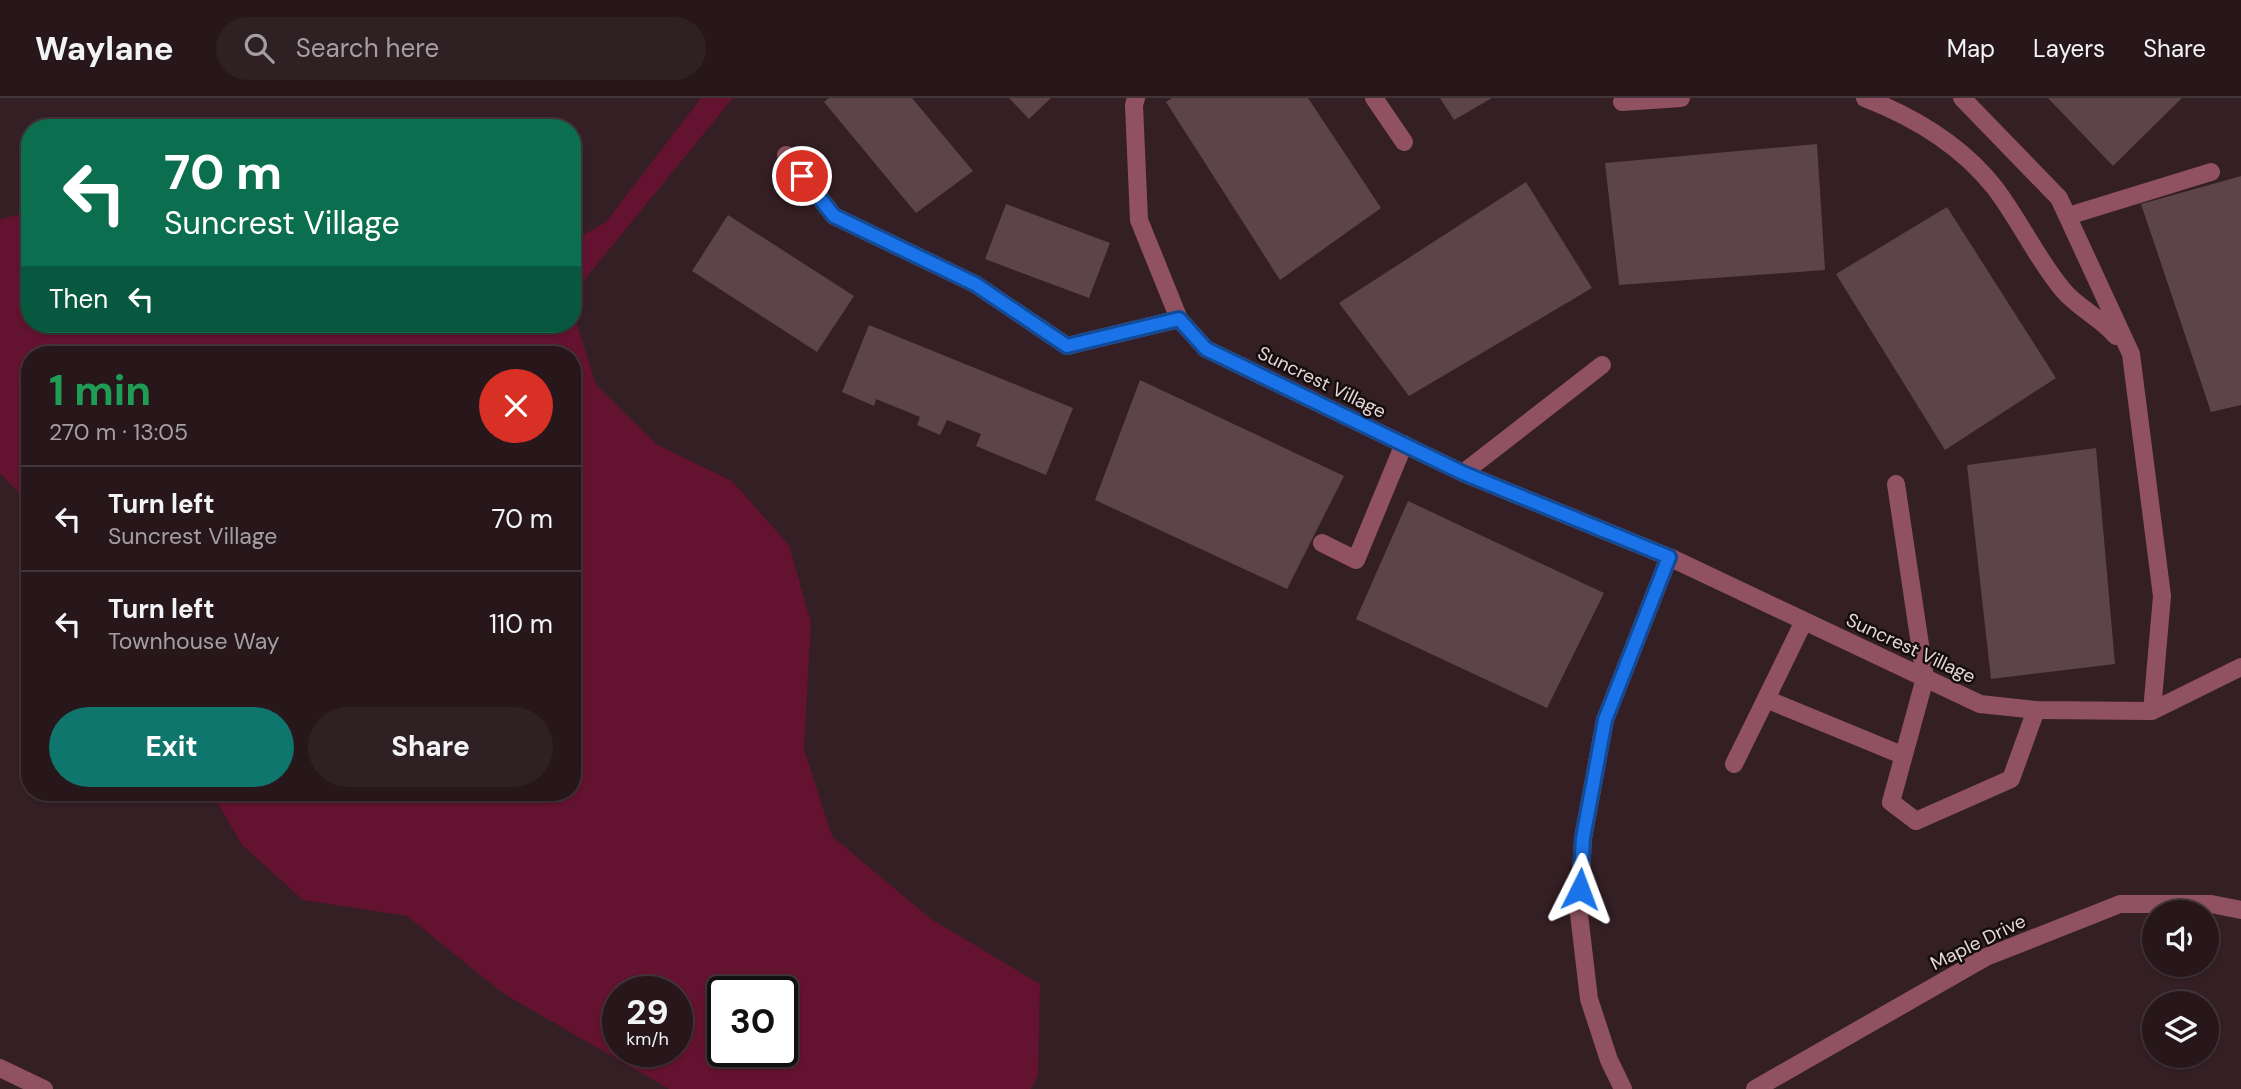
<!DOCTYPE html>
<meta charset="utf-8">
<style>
body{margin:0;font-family:"DM Sans",sans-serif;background:#2f2024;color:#f1f3f6;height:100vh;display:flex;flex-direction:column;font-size:26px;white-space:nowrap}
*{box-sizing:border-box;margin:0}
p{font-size:23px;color:#a49fa3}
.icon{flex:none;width:38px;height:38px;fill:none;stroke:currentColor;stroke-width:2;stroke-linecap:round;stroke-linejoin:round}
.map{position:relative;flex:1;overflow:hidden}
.panel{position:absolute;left:21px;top:248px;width:560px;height:455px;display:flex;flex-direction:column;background:#27171b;border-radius:28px;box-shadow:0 2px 5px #0004,0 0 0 2px #43363a}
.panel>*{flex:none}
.hud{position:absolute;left:21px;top:21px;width:560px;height:214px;border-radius:28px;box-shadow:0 2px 5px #0004,0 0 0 2px #43363a;background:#0b6e4f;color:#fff;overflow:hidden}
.buttons{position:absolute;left:2142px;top:802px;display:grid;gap:14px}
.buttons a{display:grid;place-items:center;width:77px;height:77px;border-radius:50%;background:#27171b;box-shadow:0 2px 5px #0004,0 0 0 2px #43363a;font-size:35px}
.speed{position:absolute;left:602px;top:878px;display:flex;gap:14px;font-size:35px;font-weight:700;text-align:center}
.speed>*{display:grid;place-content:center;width:91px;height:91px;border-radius:50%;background:#27171b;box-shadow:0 2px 5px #0004,0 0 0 2px #43363a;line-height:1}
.speed small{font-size:18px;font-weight:400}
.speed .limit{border:4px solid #111;border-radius:10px;background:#fff;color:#111}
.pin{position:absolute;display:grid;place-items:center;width:60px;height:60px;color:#fff;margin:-30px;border:4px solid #fff;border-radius:50%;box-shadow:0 2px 7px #0007}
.me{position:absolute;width:77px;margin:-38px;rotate:3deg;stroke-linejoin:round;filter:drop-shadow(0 0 5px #0008)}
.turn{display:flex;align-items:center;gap:24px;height:147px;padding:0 28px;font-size:32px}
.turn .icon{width:91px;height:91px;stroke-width:2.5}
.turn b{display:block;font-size:49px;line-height:60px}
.then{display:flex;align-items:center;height:66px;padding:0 28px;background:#0003;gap:14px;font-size:26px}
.round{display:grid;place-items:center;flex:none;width:74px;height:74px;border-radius:37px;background:#2f2024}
.head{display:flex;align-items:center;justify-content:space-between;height:119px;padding:0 28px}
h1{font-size:42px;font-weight:700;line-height:52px;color:#1e9e55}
.primary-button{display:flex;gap:14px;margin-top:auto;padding:14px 28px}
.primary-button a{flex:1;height:80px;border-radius:42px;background:#0f766e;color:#fff;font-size:28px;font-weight:700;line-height:80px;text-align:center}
.primary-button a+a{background:#2f2024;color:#f1f3f6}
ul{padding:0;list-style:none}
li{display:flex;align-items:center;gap:21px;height:105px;padding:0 28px;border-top:2px solid #43363a}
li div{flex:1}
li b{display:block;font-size:26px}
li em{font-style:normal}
header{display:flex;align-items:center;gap:42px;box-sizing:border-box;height:98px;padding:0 35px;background:#27171b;border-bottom:2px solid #43363a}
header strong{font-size:33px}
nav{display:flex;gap:38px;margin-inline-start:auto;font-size:24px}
.search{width:490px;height:63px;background:#2f2024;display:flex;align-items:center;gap:18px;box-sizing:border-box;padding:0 24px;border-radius:38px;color:#a49fa3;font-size:26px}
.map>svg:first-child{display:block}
</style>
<header>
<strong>Waylane</strong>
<div class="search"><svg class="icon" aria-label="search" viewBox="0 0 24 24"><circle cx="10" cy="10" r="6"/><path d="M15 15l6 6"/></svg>Search here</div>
<nav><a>Map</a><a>Layers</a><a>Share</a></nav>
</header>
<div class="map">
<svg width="2241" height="991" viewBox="0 0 2241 991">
<rect width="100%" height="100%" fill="#341f24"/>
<path fill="#63122f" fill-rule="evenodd" d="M701,0H733L572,197V144L606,124Z
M30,114V226H572V210L596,287L656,346L732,383L789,447L811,525L804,651L832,738L931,821L1040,886L1038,978L1031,991H669L504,896L407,818L303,802L242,747L212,695H572V257H30V407L0,375V121ZM618,894H677V954H618ZM723,894H782V954H723Z"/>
<path fill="#5c4449" d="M829,0H912L973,73L916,115L824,4Z
M1009,0H1051L1029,21Z
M1172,0H1308L1381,110L1280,182L1166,4Z
M1440,0H1492L1454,22Z
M2048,0H2182L2113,68Z
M1817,46L1825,172L1619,187L1605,65Z
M2241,78V307L2211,314L2141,106Z
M1526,84L1592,190L1409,298L1339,205Z
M1006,106L1110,145L1089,200L985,161Z
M1947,109L2056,280L1945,352L1836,176Z
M728,117L854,198L817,254L692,173Z
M869,227L1073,310L1046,377L976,348L981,336L947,322L940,337L917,327L920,319L876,301L874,308L842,294Z
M1140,282L1344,378L1287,491L1095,402Z
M2096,350L2115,566L1991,581L1967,367Z
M1408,403L1604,495L1547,610L1356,521Z"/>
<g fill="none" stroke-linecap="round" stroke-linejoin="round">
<path stroke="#905260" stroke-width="18" d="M1374,0L1404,44
M2068,118L2211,74
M1463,375L1602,267
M1896,386L1925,580L1891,704L1916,723L2011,681L2036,612
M1322,445L1356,462L1404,346
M1804,523L1766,601L1902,657
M1734,666L1766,601"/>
<path stroke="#905260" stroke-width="18" d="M1136,0L1134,7L1139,122L1179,221L1206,251L1463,375L1669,459L1980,606L2036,612L2152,613L2241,569
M1865,0C1914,19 1962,48 1995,90C2020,123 2037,161 2063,192C2078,210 2101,220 2116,238
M1962,0L2059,100L2131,256L2162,498L2152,613
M1622,4L1681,0
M786,57L834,118L975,186L1067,248L1179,221
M0,970L44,991
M1623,991L1609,962L1589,901L1579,816L1583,740L1605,622L1669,459
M1755,991L1986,859L2120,806H2211L2241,812"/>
</g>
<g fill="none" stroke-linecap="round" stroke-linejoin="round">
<defs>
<path id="route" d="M802,78L834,118L975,186L1067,248L1179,221L1206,251L1463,375L1669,459L1605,622L1583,740L1580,791"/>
</defs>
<use href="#route" stroke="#114b97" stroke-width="18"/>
<use href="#route" stroke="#1a73e8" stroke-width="12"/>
</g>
<g text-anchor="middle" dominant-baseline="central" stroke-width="5" stroke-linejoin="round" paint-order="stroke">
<g font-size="19" fill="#e5d6d9" stroke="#150c0e">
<text transform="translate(1322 284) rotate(26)">Suncrest Village</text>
<text transform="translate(1911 550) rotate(25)">Suncrest Village</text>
<text transform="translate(1978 844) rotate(-26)">Maple Drive</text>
</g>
</g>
</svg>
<div class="buttons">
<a><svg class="icon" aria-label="sound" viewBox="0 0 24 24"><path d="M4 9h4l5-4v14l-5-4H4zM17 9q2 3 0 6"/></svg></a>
<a><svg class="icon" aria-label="layers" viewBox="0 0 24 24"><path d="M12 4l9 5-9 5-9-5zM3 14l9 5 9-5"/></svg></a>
</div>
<div class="speed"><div>29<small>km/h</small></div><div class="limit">30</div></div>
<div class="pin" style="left:802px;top:78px;background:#d93025"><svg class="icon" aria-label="arrive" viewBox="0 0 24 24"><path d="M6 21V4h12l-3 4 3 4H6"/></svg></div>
<svg class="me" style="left:1580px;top:791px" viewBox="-20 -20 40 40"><path d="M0-17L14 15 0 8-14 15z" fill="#1a73e8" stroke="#fff" stroke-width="4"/></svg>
<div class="hud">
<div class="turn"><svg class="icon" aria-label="left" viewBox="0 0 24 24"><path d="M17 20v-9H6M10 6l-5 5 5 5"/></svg><div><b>70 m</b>Suncrest Village</div></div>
<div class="then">Then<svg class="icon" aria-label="left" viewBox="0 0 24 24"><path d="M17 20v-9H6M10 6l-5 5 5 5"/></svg></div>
</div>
<section class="panel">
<div class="head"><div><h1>1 min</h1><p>270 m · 13:05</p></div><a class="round" style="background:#d93025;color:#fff"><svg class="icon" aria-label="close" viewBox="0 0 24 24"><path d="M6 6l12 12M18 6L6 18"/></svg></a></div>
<ul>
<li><svg class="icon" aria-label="left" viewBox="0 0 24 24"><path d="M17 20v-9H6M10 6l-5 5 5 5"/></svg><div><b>Turn left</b><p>Suncrest Village</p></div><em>70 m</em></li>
<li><svg class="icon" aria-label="left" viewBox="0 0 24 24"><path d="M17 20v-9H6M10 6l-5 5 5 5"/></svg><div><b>Turn left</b><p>Townhouse Way</p></div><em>110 m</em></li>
</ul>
<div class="primary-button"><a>Exit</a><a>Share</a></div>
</section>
</div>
